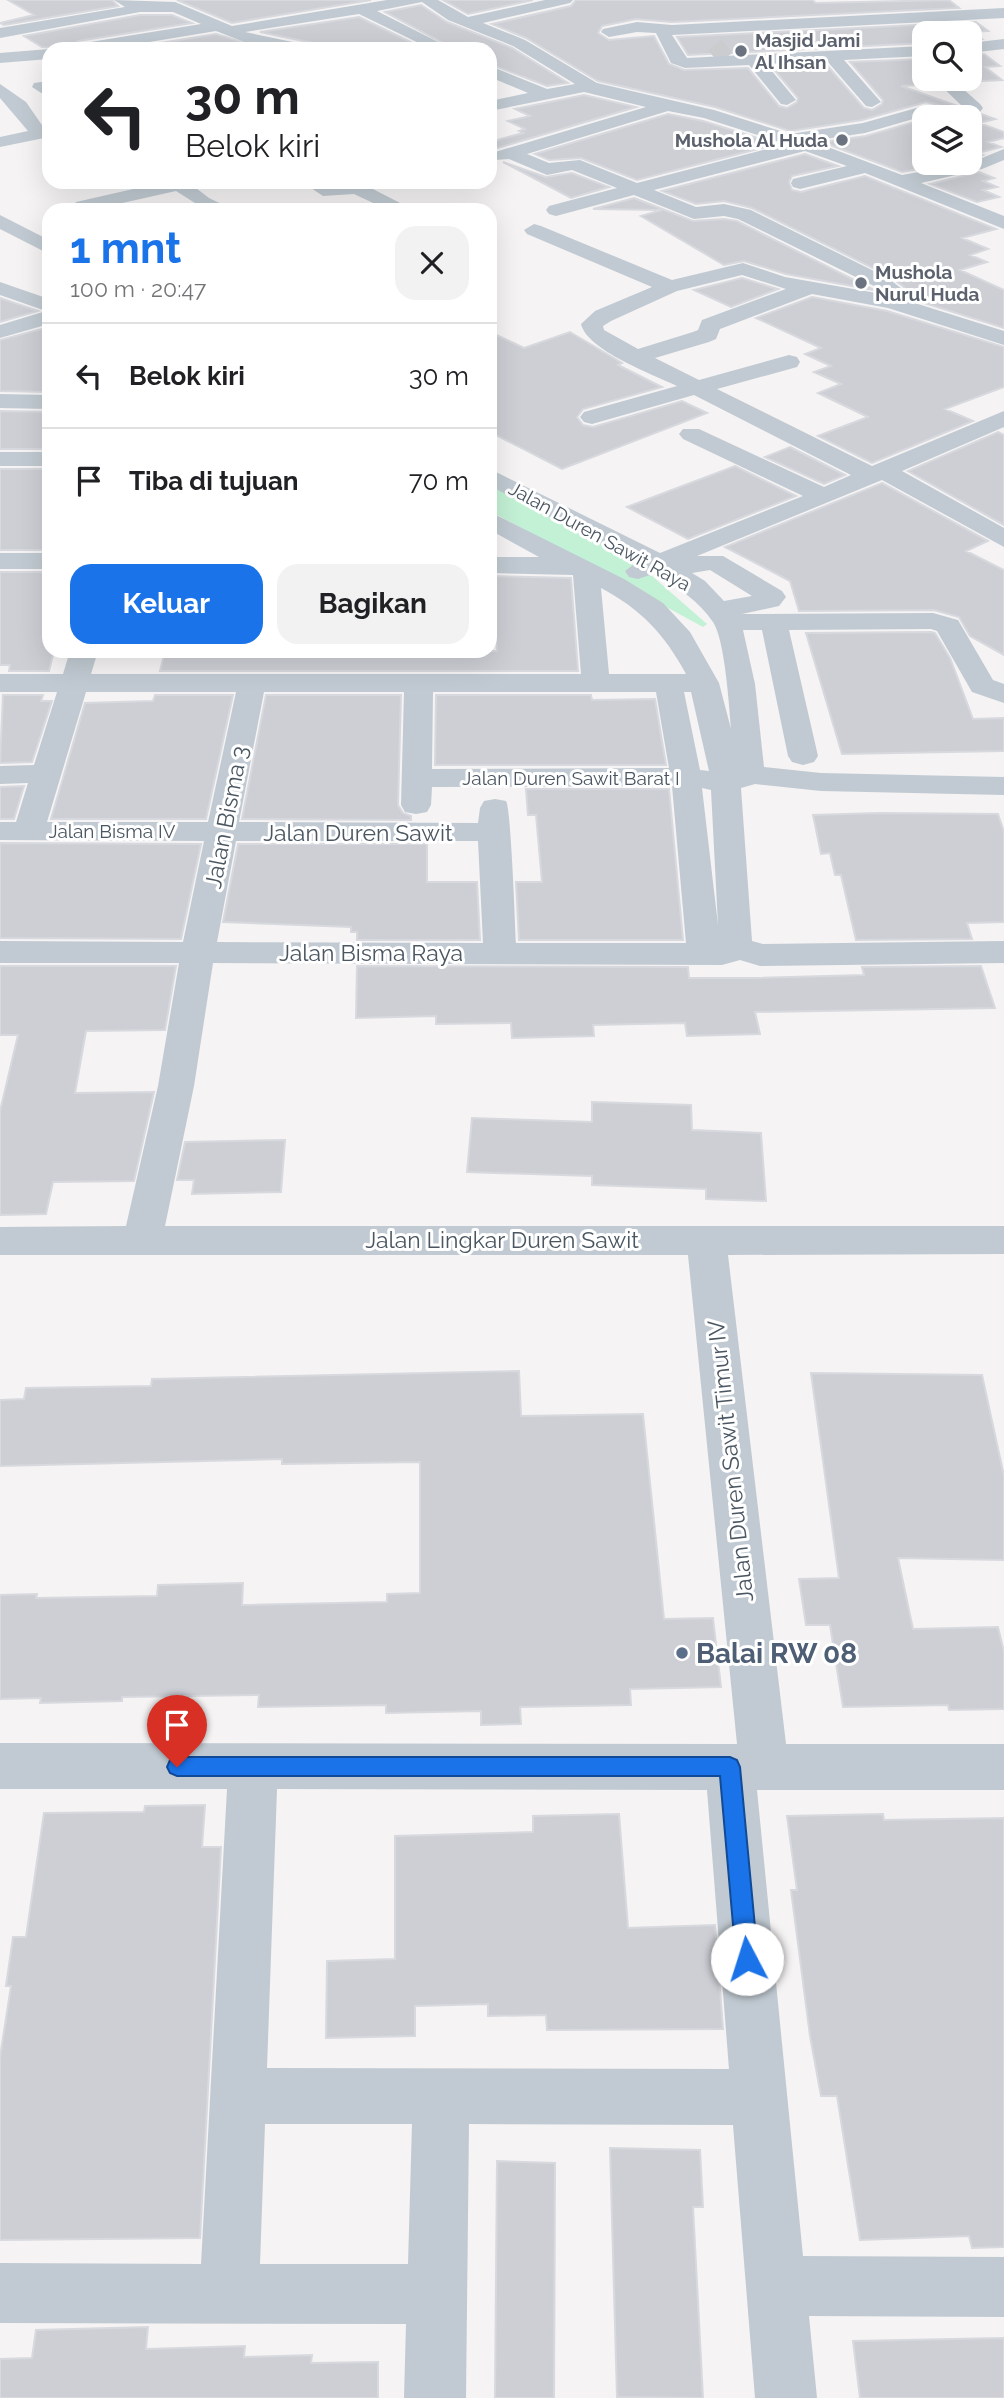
<!DOCTYPE html>
<html lang="id">
<meta charset="utf-8">
<style>
body{margin:0;font-family:Raleway,sans-serif;background:#f2f2f2;color:#202124;height:100vh;display:flex;flex-direction:column;font-size:26px;white-space:nowrap}
*{box-sizing:border-box;margin:0}
p{font-size:23px;color:#757577}
.icon{flex:none;width:38px;height:38px;fill:none;stroke:currentColor;stroke-width:2;stroke-linecap:round;stroke-linejoin:round}
.map{position:relative;flex:1;overflow:hidden}
.details{position:absolute;left:42px;top:203px;width:455px;height:455px;display:flex;flex-direction:column;background:#fff;border-radius:21px;box-shadow:0 7px 28px #0002}
.details>*{flex:none}
.banner{position:absolute;left:42px;top:42px;width:455px;height:147px;border-radius:21px;box-shadow:0 7px 28px #0002;background:#fff;color:#202124;overflow:hidden}
.buttons{position:absolute;left:912px;top:21px;display:grid;gap:14px}
.buttons a{display:grid;place-items:center;width:70px;height:70px;border-radius:14px;background:#fff;box-shadow:0 7px 28px #0002;font-size:35px}
.pin{position:absolute;display:grid;place-items:center;width:60px;height:60px;color:#fff;margin:-72px -30px;border-radius:50% 50% 50% 0;rotate:-45deg;box-shadow:0 0 7px #0007}
.pin .icon{rotate:45deg}
.me{position:absolute;width:77px;margin:-38px;rotate:355deg;stroke-linejoin:round;filter:drop-shadow(0 0 5px #0008)}
.turn{display:flex;align-items:center;gap:24px;height:147px;padding:0 28px;font-size:32px}
.turn .icon{width:91px;height:91px;stroke-width:2.5}
.turn b{display:block;font-size:49px;line-height:60px}
.round{display:grid;place-items:center;flex:none;width:74px;height:74px;border-radius:21px;background:#f2f2f2}
.head{display:flex;align-items:center;justify-content:space-between;height:119px;padding:0 28px}
h1{font-size:42px;font-weight:700;line-height:52px;color:#1a73e8}
.button{display:flex;gap:14px;margin-top:auto;padding:14px 28px}
.button a{flex:1;height:80px;border-radius:21px;background:#1a73e8;color:#fff;font-size:28px;font-weight:700;line-height:80px;text-align:center}
.button a+a{background:#f2f2f2;color:#202124}
ul{padding:0;list-style:none}
li{display:flex;align-items:center;gap:21px;height:105px;padding:0 28px;border-top:2px solid #e0e0e0}
li div{flex:1}
li b{display:block;font-size:26px}
li em{font-style:normal}
.map>svg:first-child{display:block}
</style>
<div class="map">
<svg width="1004" height="2398" viewBox="0 0 1004 2398">
<rect width="100%" height="100%" fill="#f5f3f3"/>
<path fill="#c3f1d5" d="M490,480L620,548L707,624L703,627L490,511Z"/>
<path fill="#cdcfd5" stroke="#d7d9de" stroke-width="2" d="M8,0H112L118,6L4,25L0,23L34,15Z
M177,0H371L232,23Z
M443,0H533L468,14Z
M576,0H812L816,3L949,0L959,8L672,22L636,19L602,26L598,33L609,40L654,36L669,64L684,70L748,68L779,106L787,108L797,102L798,98L771,66L826,64L864,108L872,110L882,104L883,100L850,62L924,59V79H931L935,84L901,86L955,105L946,107L926,102L862,120L790,131L715,107L598,81L526,38L492,24L571,6Z
M421,5L447,22L512,48L568,83L547,86L490,64V49H454L385,12Z
M140,15H172L192,23L78,41L68,49L42,47L24,36Z
M359,17L425,49H317L313,43L260,32Z
M976,22L988,31L973,32L982,39L970,40V33H924V43L688,55L677,37Z
M216,34L265,49H123Z
M984,54L1000,66L985,67L1002,80L960,82L956,79H970V55Z
M584,95L636,107L494,149L490,154V142L523,133L519,131L525,129L508,121L530,116L515,109Z
M668,114L703,121L777,144L637,180L581,158L549,160L535,154Z
M981,114L995,119L979,123L1004,132V138L988,142L1001,147L978,153L983,155L970,160L969,117Z
M924,119V163H956L902,172L822,142L866,136Z
M805,154L838,166L792,176L789,182L792,190L801,192L865,176L996,229L962,238L988,249L970,255L987,262L960,270L1004,290V328L905,297L904,287L889,276L752,208L724,201L696,204L662,191Z
M503,162L546,177L572,173L609,187L571,198Z
M979,172L994,178L983,181L997,187L983,190L999,197L977,202L930,184Z
M634,198L693,221L724,219L737,221L874,290L786,274L744,261L724,265L641,216L662,210L593,209Z
M742,278L778,289L731,307L694,290Z
M812,297L887,311L1004,347V387L945,409L973,421L872,463L818,436L868,417L818,393L841,384L814,372L831,366L805,354L821,348L756,318Z
M0,298L38,311L0,322Z
M49,327V392L0,391V340Z
M490,332L524,348L570,332L622,363L618,365L662,387L583,409L577,417L583,425L593,427L682,401L707,413L562,469L490,432Z
M0,411L49,412V449H0Z
M998,432L1004,435V525L908,471Z
M790,447L845,475L824,484L765,457Z
M735,466L796,496L688,539L627,507Z
M0,469H49V550H0Z
M882,483L988,541L966,551L1004,570V655L970,636L959,617L934,610L799,611L790,581L725,547Z
M0,572H49V651H54L49,671H9L10,665H0Z
M492,576L571,578L578,671H160L165,651H497Z
M931,632L935,633L950,658L973,719L1004,718V751L842,754L806,633Z
M3,695H43L41,701H52L32,762L0,763Z
M155,695H233L206,819H51L85,703L153,701Z
M266,695H401L398,805L403,813L411,816V820L242,819Z
M436,695H591L592,700L655,699L666,765H435Z
M24,786L14,819H0V787Z
M526,789H669L683,940H519L516,882H542L536,815H528Z
M880,813L998,814L1004,832V922L967,923L972,939L856,940L841,875H835L830,853L821,854L813,815Z
M0,843L201,844L181,939L0,938Z
M238,844H427V882H477L480,940H357V932H351V927L223,922Z
M0,966H176L165,1030L86,1031L75,1093L154,1092L134,1181L53,1182L46,1214L0,1215V1111L18,1035H0Z
M357,966L688,967L689,978H752L864,975L862,967L981,966L995,1008L755,1012L760,1034L687,1036L685,1023L593,1025L594,1036L512,1038L511,1023L436,1024V1016L356,1018Z
M592,1102L691,1105L692,1130L761,1133L766,1201L706,1199V1189L592,1185V1176L467,1172L472,1118L592,1122Z
M285,1140L281,1192L192,1194L194,1180H177L185,1142Z
M519,1371L521,1416L643,1414L664,1619L713,1618L721,1687L630,1689L631,1705L520,1707L521,1724L481,1725V1711L386,1713V1705L258,1707L259,1695L122,1697V1701L40,1703L41,1698L0,1699V1595L37,1594L36,1598L157,1596L158,1585L243,1583L242,1605L387,1602V1594L420,1593V1462L282,1464V1459L0,1466V1400L24,1399L26,1388L151,1386L152,1379Z
M811,1373L982,1375L1004,1476V1560L898,1558L913,1629L998,1627L1004,1652V1709L949,1710L948,1705L843,1707L830,1625H806L799,1579L839,1578Z
M205,1805L202,1847H221L200,2238L0,2240V2057L11,1986H6L13,1937H26L44,1813L144,1812L145,1806Z
M619,1814L628,1928L715,1925L723,2029L547,2030L546,2015L488,2016V2004L415,2006V2036L326,2038L327,1961L395,1959V1836L533,1832V1816Z
M883,1814L884,1820L1004,1818V2247L972,2248L969,2236L860,2240L837,2096H821L810,2036L791,1890H797L787,1816Z
M610,2148L700,2150L703,2207H693L703,2398L617,2397Z
M497,2161L555,2163L554,2398H495Z
M148,2327L146,2349L245,2346L244,2357L312,2355L311,2363L378,2362V2398H0V2359L32,2358L36,2330Z
M1004,2338V2398H860L853,2341Z"/>
<g fill="none" stroke-linecap="round" stroke-linejoin="round">
<path stroke="#caccce" stroke-width="17" stroke-dasharray="17 9" stroke-linecap="butt" d="M715,45L726,59"/>
<path fill="#c1cad2" fill-rule="evenodd" d="M114,0L175,2L232,26L387,0H438L468,17L545,0H573L570,3L483,23L525,40L597,83L714,110L790,134L863,123L927,105L946,110L962,106L934,79H952L980,104L983,108L980,112L958,117L927,115L865,133L812,141L902,175L970,163L1004,149V160L982,169L921,183L1004,216V229L865,173L800,189L793,187L791,183L793,179L847,166L805,151L654,190L696,207L724,204L751,210L888,278L902,289V299L1004,331V345L888,308L812,294L720,329L716,339L709,342L655,358L699,380L789,355L797,357L800,362L797,367L717,389L872,466L1004,411V427L902,471L1004,528V547L882,480L697,556H723L782,591L786,597L779,606L742,614L933,613L958,620L993,680L1004,684V703L972,692L937,631L931,629L789,630L818,756L814,762L803,765L792,762L788,756L762,630H743L755,684L764,767L821,773L1004,777V795L821,791L755,784L741,788L752,941L763,944L1004,941V963L760,966L740,960L722,965L213,963L194,1086L165,1226H1004V1254L728,1255L786,1744H1004V1790H757L803,2256L1004,2257V2317L809,2316L817,2398H755L733,2125L469,2124L466,2398H404L406,2324L0,2323V2263L201,2264L227,1789H0V1743L737,1744L688,1255H0V1227L126,1226L158,1086L179,963H0V941L183,942L204,841L0,840V822H16L28,783L0,784V766L34,765L57,692H0V674H63L70,651H98L91,674H581L573,575L490,573V557H539L490,530V512L624,579L663,603L690,632L719,683L731,729C729,705 725,640 713,622C699,601 677,587 656,573L638,579L629,577L625,571L637,562L490,486V469L660,553L803,496L683,439L679,434L683,429H699L824,487L851,475L694,395L592,424L584,422L580,417L584,412L677,386C652,374 587,350 581,324L595,311L652,287L527,234L524,230L534,224L541,226L672,280L743,263L785,277L882,294L874,286L738,219L724,216L694,219L634,195L556,216L549,214L546,210L549,206L617,188L572,170L547,175L509,159L495,160L492,156L495,152L646,107L584,92L490,111V101L528,93L490,77V66L547,89L575,84L513,46L448,20L422,2L377,11L452,49H431L359,14L245,32L312,46L314,49H280L247,43L216,31L107,49H70L78,44L201,24L173,12H140L0,38V28L125,7ZM668,111L704,118L786,144L637,183L580,160L549,163L527,154ZM742,275L786,289L702,320L698,330L693,332L638,349L604,330L603,326L611,321L677,291ZM710,570L752,596L724,601L705,581L692,573ZM601,588C641,609 665,635 686,674H609ZM86,692H236L208,822H47ZM264,692H404L401,805L405,812L416,814L427,812L431,805L432,787L672,786L686,943H516C515,924 511,808 506,801L495,799L484,801L480,808L478,823L239,822ZM433,692H656L669,768L432,769ZM684,692H691L709,771L700,770ZM702,788L711,790L718,925ZM236,841H478L483,943L217,942ZM277,1789L707,1790L729,2069L267,2068ZM265,2124H412L408,2264H260Z
M1004,8V18L672,35L687,58L924,46V56L844,60L881,102L872,107L866,106L827,61L766,64L796,100L787,105L781,104L749,65L685,68L671,63L656,33L637,32L609,37L601,32L603,29L637,22L672,25Z
M1004,39V49L970,53V43Z
M49,49V59L0,63V53Z
M49,81V98L32,87L34,83Z
M0,84L26,102L44,128L49,127V137L0,147V137L28,131L0,98Z
M164,182H188L209,198L234,210H206L176,191L91,210H76L73,206L76,202Z
M302,182H325L333,186L363,184L414,210H388L354,194L323,196Z
M0,215L49,240V254L0,229Z
M0,282L49,299V324L0,338V325L46,311L0,295Z
M0,394L49,395V409L0,408Z
M0,452H49V466H0Z
M0,553H49V569H0Z"/>
</g>
<path fill="#1a73e8" stroke="#114b97" stroke-width="2" d="M177,1757H730L737,1760L740,1767L758,1959L755,1967L747,1970L739,1967L736,1959L720,1776H177L170,1773L167,1767L170,1760Z"/>
<g fill="#6b7280" stroke="#fff" stroke-width="2.5">
<circle cx="741" cy="51" r="7"/>
<circle cx="842" cy="140" r="7"/>
<circle cx="861" cy="283" r="7"/>
</g>
<circle fill="#5c6f8a" stroke="#fff" stroke-width="2.5" cx="682" cy="1653" r="7"/>
<g text-anchor="middle" dominant-baseline="central" stroke-width="6" stroke-linejoin="round" paint-order="stroke">
<g font-size="19" font-weight="bold" fill="#5b616d" stroke="#fff" text-anchor="start">
<text x="755" y="40">Masjid Jami<tspan x="755" dy="22">Al Ihsan</tspan></text>
<text x="828" y="140" text-anchor="end">Mushola Al Huda</text>
<text x="875" y="272">Mushola<tspan x="875" dy="22">Nurul Huda</tspan></text>
</g>
<g font-size="19" fill="#4a5661" stroke="#fff">
<text transform="translate(600 536) rotate(29)">Jalan Duren Sawit Raya</text>
<text x="571" y="778">Jalan Duren Sawit Barat I</text>
<text x="112" y="831">Jalan Bisma IV</text>
</g>
<g font-size="23" fill="#4a5661" stroke="#fff">
<text transform="translate(226 817) rotate(-79)">Jalan Bisma 3</text>
<text x="358" y="832">Jalan Duren Sawit</text>
<text x="371" y="952">Jalan Bisma Raya</text>
<text x="502" y="1239">Jalan Lingkar Duren Sawit</text>
<text transform="translate(730 1461) rotate(-96)">Jalan Duren Sawit Timur IV</text>
</g>
<g font-size="28" font-weight="bold" fill="#4e5e75" stroke="#fff" text-anchor="start">
<text x="696" y="1653">Balai RW 08</text>
</g>
</g>
</svg>
<div class="buttons">
<a><svg class="icon" aria-label="search" viewBox="0 0 24 24"><circle cx="10" cy="10" r="6"/><path d="M15 15l6 6"/></svg></a>
<a><svg class="icon" aria-label="layers" viewBox="0 0 24 24"><path d="M12 4l9 5-9 5-9-5zM3 14l9 5 9-5"/></svg></a>
</div>
<div class="pin" style="left:177px;top:1767px;background:#d93025"><svg class="icon" aria-label="arrive" viewBox="0 0 24 24"><path d="M6 21V4h12l-3 4 3 4H6"/></svg></div>
<svg class="me" style="left:747px;top:1959px" viewBox="-20 -20 40 40"><circle r="19" fill="#fff"/><path d="M0-13L10 11 0 6-10 11z" fill="#1a73e8"/></svg>
<div class="banner">
<div class="turn"><svg class="icon" aria-label="left" viewBox="0 0 24 24"><path d="M17 20v-9H6M10 6l-5 5 5 5"/></svg><div><b>30 m</b>Belok kiri</div></div>
</div>
<section class="details">
<div class="head"><div><h1>1 mnt</h1><p>100 m · 20:47</p></div><a class="round"><svg class="icon" aria-label="close" viewBox="0 0 24 24"><path d="M6 6l12 12M18 6L6 18"/></svg></a></div>
<ul>
<li><svg class="icon" aria-label="left" viewBox="0 0 24 24"><path d="M17 20v-9H6M10 6l-5 5 5 5"/></svg><div><b>Belok kiri</b></div><em>30 m</em></li>
<li><svg class="icon" aria-label="arrive" viewBox="0 0 24 24"><path d="M6 21V4h12l-3 4 3 4H6"/></svg><div><b>Tiba di tujuan</b></div><em>70 m</em></li>
</ul>
<div class="button"><a>Keluar</a><a>Bagikan</a></div>
</section>
</div>
